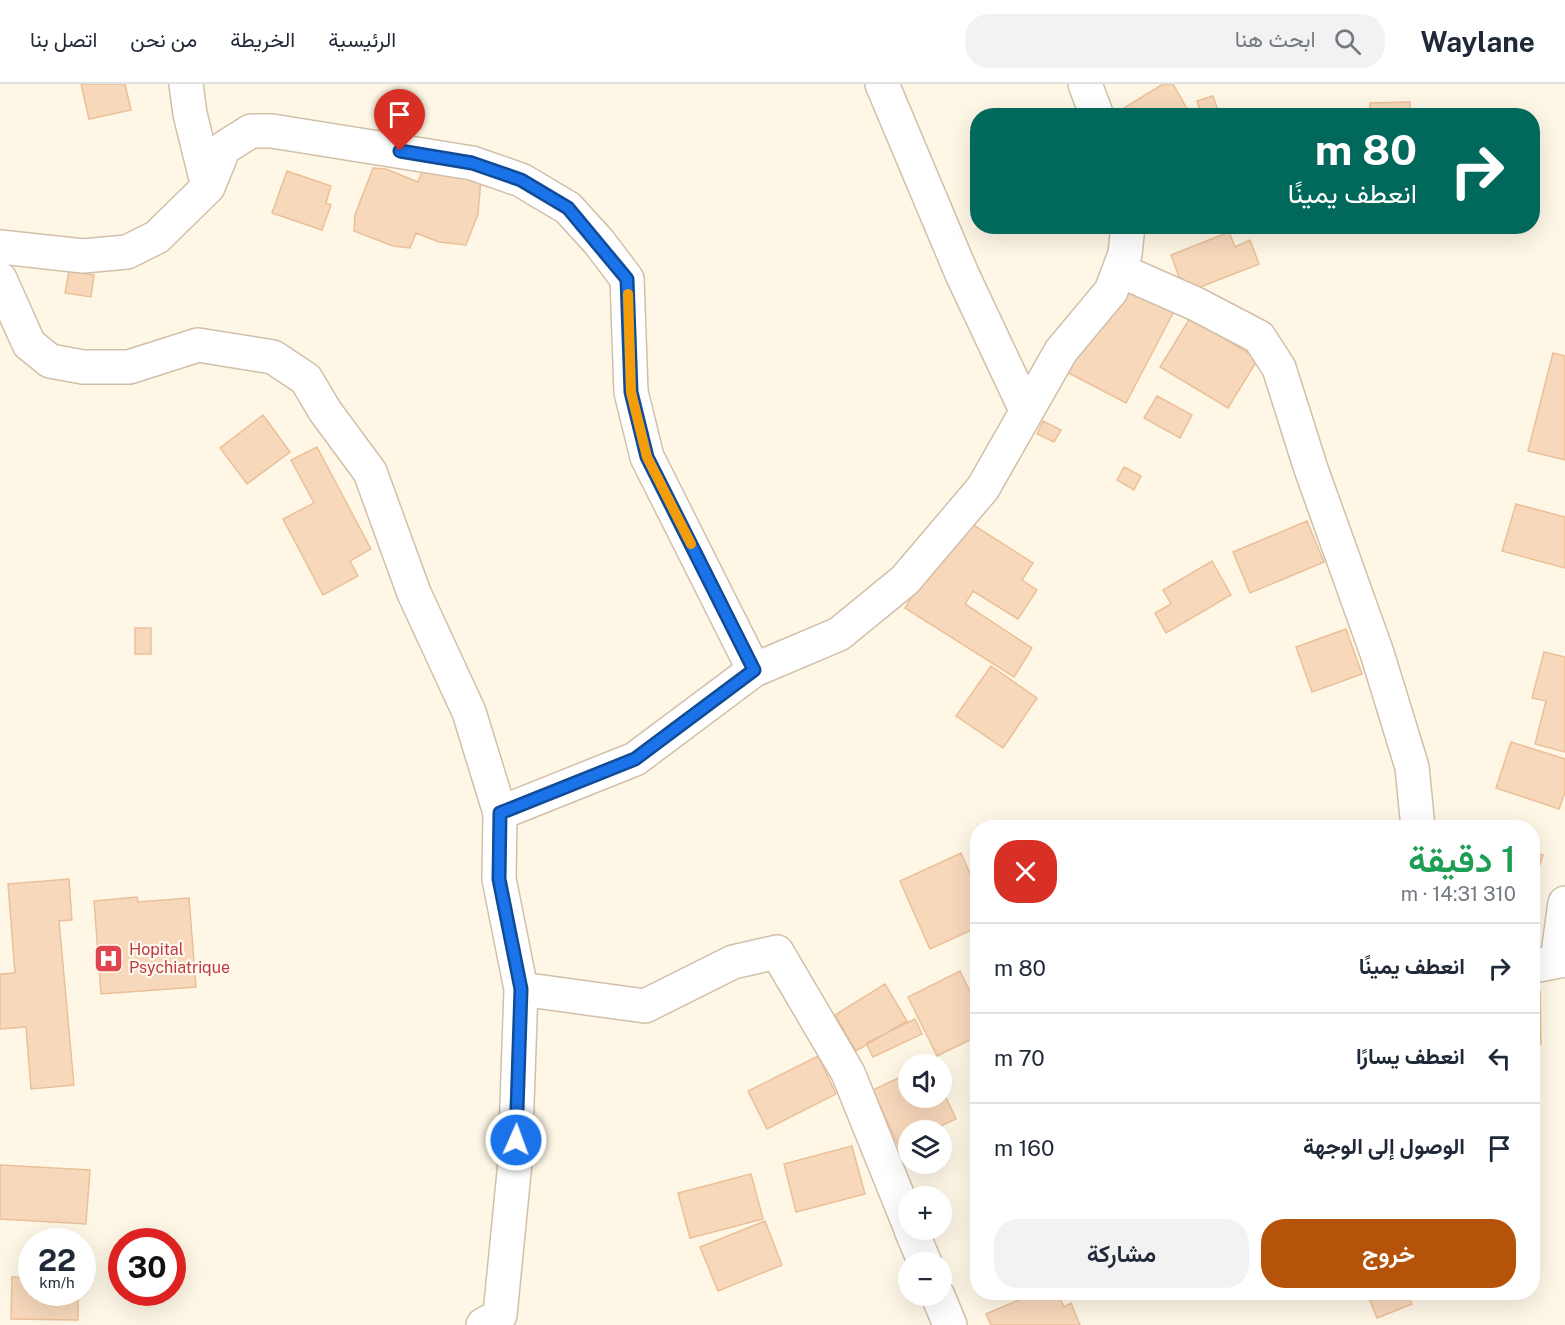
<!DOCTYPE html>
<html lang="ar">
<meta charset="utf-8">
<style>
body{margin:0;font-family:"Public Sans",Vazirmatn,sans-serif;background:#f2f2f3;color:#1f2937;direction:rtl;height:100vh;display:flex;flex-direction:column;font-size:22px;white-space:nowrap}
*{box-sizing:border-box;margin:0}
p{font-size:20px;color:#747a83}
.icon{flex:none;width:33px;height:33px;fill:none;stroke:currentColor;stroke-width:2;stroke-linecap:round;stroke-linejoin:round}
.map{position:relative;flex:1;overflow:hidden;direction:ltr}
.panel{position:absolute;left:970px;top:736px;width:570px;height:480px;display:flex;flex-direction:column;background:#fff;border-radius:24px;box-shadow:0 6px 24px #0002;direction:rtl}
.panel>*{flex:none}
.top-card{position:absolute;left:970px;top:24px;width:570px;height:126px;border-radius:24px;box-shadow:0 6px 24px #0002;direction:rtl;background:#00695c;color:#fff;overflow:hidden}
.tools{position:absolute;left:898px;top:970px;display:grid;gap:12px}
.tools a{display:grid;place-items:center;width:54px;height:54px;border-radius:50%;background:#fff;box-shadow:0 6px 24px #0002;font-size:30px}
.speed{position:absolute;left:18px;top:1144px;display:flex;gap:12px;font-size:30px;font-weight:700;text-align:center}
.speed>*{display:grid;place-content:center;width:78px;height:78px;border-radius:50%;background:#fff;box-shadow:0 6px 24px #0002;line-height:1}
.speed small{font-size:15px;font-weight:400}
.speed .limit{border:9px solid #d22;background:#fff;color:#111}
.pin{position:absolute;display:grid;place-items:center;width:51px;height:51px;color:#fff;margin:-62px -26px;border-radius:50% 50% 50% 0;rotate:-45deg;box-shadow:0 0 6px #0007}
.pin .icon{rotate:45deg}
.me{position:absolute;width:66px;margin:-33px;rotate:2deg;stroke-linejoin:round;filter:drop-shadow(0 0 4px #0008)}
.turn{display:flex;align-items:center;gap:21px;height:126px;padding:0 24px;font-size:27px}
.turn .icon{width:78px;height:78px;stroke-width:2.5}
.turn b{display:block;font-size:42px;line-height:51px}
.round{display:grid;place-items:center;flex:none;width:63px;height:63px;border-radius:24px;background:#f2f2f3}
.overview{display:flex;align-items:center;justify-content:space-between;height:102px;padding:0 24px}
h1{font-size:36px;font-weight:600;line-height:45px;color:#1e9e55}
.cta{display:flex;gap:12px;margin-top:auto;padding:12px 24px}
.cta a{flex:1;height:69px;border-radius:24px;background:#b45309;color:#fff;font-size:24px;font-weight:600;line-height:69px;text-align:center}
.cta a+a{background:#f2f2f3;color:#1f2937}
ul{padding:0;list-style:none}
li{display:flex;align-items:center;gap:18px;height:90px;padding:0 24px;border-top:2px solid #e0e1e3}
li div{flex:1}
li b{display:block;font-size:22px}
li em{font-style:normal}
header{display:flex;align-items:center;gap:36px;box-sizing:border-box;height:84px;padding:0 30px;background:#fff;border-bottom:2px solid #e0e1e3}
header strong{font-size:28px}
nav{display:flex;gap:33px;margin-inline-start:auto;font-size:21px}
.search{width:420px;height:54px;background:#f2f2f3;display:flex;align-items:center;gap:15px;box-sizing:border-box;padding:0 21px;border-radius:24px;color:#747a83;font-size:22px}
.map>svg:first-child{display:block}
</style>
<header>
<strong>Waylane</strong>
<div class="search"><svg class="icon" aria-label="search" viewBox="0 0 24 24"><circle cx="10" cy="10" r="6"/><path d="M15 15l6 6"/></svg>ابحث هنا</div>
<nav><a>الرئيسية</a><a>الخريطة</a><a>من نحن</a><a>اتصل بنا</a></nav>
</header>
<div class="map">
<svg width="1565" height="1241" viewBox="0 0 1565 1241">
<rect width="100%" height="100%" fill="#fef7e6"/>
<path fill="#f7d8bb" stroke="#ebc099" stroke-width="1.5" d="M81,0H125L131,26L89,35Z
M1163,0H1173L1191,32H1111Z
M1213,12L1220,32H1202L1197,17Z
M1410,18V32H1370V19Z
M373,84L386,85L418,98L422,87L481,95L478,130L466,161L439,158L416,149L410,164L393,162L354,147L355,131Z
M287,87L331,102L326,119L331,121L322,146L272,129Z
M1229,148L1235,163L1250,156L1259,180L1185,209L1171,171Z
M69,187L94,191L91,213L65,209Z
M1121,199L1174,227L1126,319L1059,284Z
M1190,234L1258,275L1228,324L1160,283Z
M1553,269L1565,272V376L1528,367Z
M1157,312L1192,331L1180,354L1144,334Z
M263,331L290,368L247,400L220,364Z
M1043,337L1061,346L1054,358L1037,350Z
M317,363L371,465L350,477L358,492L323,511L283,435L314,419L291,376Z
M1124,383L1141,392L1134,406L1117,396Z
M1516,420L1565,433V484L1502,467Z
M947,424L1033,479L1022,496L1037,506L1018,535L973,507L965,520L1032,564L1014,593L905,524L920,499L914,477L933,489L939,480Z
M1307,437L1324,478L1250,509L1233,468Z
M1212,477L1231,511L1166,549L1155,529L1171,520L1163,506Z
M135,544H151V570H135Z
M1346,545L1362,590L1312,608L1296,563Z
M1544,568L1565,573V668L1535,660L1546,617L1532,614Z
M991,582L1037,614L1003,664L956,632Z
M1511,658L1565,675V708L1559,725L1496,704Z
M1533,768L1543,771L1533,803Z
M961,769L978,808V843L930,865L900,797Z
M69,795L72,836L59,837L74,1001L31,1005L26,943L0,945V890L15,889L8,800Z
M137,813L138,818L189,814L196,903L101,910L94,817Z
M960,887L978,924V952L937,972L908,913Z
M885,900L907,937L856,967L835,931Z
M1533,907H1540L1541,960H1533Z
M915,935L922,950L873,973L866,959Z
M818,972L836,1010L767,1045L748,1007Z
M1533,980L1538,1018L1533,1019Z
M909,989V1014H942V1005L956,1035L930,1047H909V1057L898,1061L873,1006Z
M852,1062L865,1110L796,1128L784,1080Z
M0,1081L90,1086L86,1140L0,1135Z
M751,1090L763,1135L690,1154L678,1109Z
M765,1137L782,1181L718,1207L700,1163Z
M12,1193L32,1194V1209H78V1236L11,1235Z
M1035,1209H1058L1064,1223L1071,1219L1080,1241H991L986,1230Z
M1367,1209H1407L1412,1220L1377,1234Z"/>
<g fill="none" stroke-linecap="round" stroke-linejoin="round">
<defs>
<path id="minor" d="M186,0L190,30L208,103
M882,0L962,190L1026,326
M1085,0L1097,32
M0,163L83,172L127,168L157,153L208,103L224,64L251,47H272L472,79L521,96L568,124L599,158L627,195L631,308L647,373L754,586
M1119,186L1196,220L1259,253L1279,284L1311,385L1377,569L1412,683L1418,744
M0,195L29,260L50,277L83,283H129L198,261L273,273L306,295L325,327L370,388L414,509L469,628L500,729L499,795L521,905L515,1078L500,1231L483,1241
M500,729L635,675L754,586L839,550L905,496L983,404L1061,267L1111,207L1125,170L1128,142
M1565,819L1559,862L1565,873
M1533,882L1565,876
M521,905L645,922L733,878L777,868L848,989L909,1140
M911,1146L925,1179
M938,1212L950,1241"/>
</defs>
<use href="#minor" stroke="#d2bfaa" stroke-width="36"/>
<use href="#minor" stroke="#fff" stroke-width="33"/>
</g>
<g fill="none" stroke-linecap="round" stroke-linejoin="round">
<defs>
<path id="route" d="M400,67L472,79L521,96L568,124L627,195L631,308L647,373L754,586L635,675L500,729L499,795L521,905L516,1056"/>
</defs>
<use href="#route" stroke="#114b97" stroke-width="15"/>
<use href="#route" stroke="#1a73e8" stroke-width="10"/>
<path stroke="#f59e0b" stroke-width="10" d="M628,210L631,308L647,373L691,460"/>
</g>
<defs>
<symbol id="hospital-square" viewBox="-11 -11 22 22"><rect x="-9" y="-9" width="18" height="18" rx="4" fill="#e0444e" stroke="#fffaef"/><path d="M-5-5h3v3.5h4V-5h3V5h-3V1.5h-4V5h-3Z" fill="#fff"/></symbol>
</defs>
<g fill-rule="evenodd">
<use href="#hospital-square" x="92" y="858" width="33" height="33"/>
</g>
<g text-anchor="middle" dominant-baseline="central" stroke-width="4.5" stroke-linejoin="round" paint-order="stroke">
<g font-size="16" fill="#be3a42" stroke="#fffaef" text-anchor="start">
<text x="129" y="865">Hopital<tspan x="129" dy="18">Psychiatrique</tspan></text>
</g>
</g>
</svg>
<div class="tools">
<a><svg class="icon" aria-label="sound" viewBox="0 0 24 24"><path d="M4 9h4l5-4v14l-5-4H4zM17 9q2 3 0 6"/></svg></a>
<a><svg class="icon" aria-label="layers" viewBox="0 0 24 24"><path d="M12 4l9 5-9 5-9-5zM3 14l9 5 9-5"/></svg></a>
<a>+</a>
<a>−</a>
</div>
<div class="speed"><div>22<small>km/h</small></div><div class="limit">30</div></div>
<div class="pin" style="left:400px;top:67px;background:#d93025"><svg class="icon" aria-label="arrive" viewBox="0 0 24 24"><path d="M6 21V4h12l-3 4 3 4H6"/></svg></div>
<svg class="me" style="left:516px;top:1056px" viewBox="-20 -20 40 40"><circle r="17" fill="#1a73e8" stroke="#fff" stroke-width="3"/><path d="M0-11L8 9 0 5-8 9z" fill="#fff"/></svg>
<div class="top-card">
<div class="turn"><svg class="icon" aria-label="right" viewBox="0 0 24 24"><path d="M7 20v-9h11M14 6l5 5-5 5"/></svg><div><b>80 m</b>انعطف يمينًا</div></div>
</div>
<section class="panel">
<div class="overview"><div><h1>1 دقيقة</h1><p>310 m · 14:31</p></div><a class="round" style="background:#d93025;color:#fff"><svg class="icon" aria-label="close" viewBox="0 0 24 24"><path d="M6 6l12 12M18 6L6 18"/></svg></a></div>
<ul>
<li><svg class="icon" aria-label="right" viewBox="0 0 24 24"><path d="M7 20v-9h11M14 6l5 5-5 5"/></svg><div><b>انعطف يمينًا</b></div><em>80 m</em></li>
<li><svg class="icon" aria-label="left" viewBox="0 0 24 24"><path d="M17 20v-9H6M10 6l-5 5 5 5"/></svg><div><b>انعطف يسارًا</b></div><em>70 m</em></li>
<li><svg class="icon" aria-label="arrive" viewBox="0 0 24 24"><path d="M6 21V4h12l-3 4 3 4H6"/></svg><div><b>الوصول إلى الوجهة</b></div><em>160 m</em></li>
</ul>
<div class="cta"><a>خروج</a><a>مشاركة</a></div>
</section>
</div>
